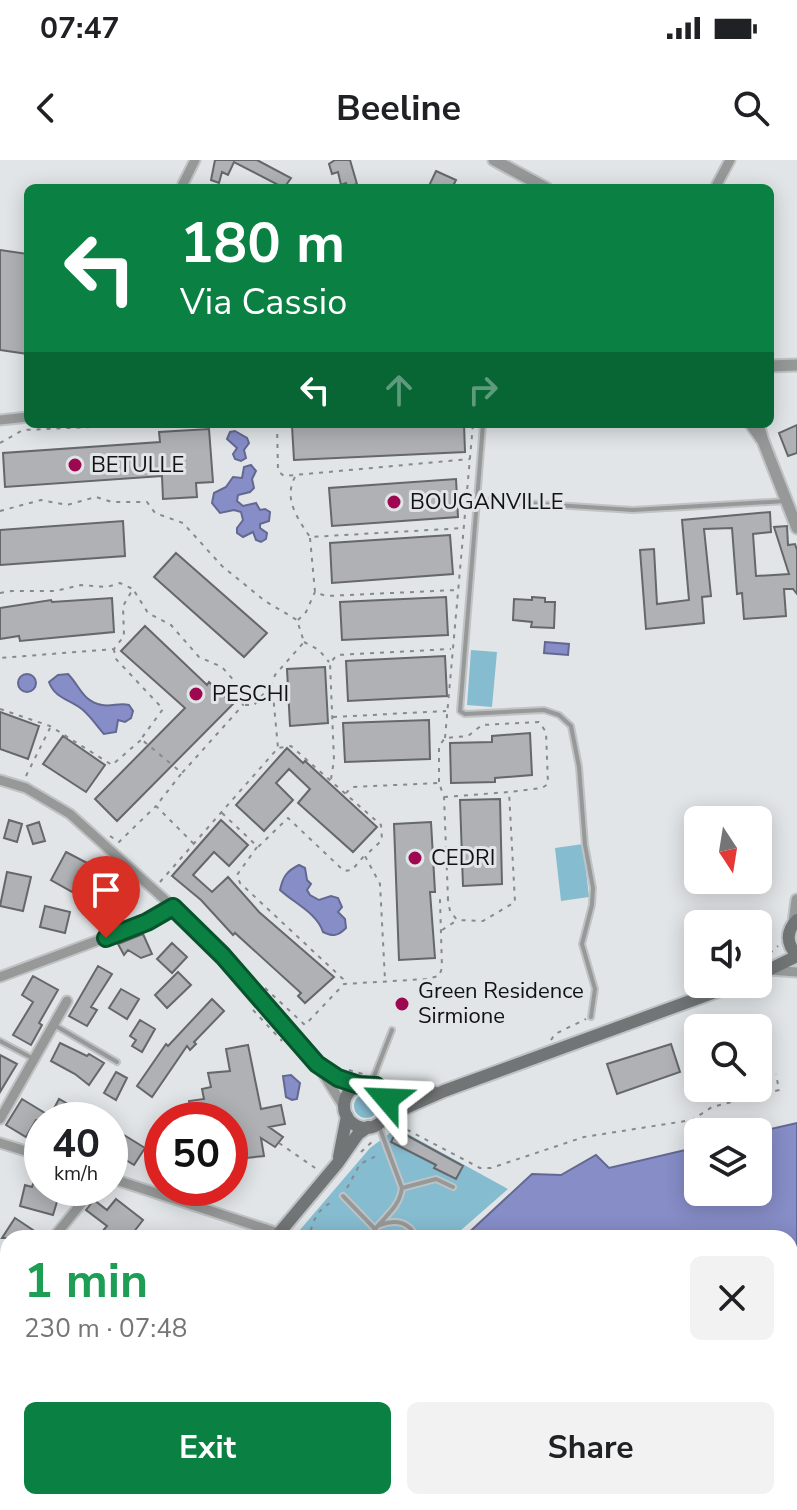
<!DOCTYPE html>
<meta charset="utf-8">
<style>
body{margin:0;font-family:"Nunito Sans",sans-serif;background:#f2f2f2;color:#202124;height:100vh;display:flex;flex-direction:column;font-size:30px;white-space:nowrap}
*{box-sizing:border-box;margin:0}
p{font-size:26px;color:#757577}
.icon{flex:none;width:44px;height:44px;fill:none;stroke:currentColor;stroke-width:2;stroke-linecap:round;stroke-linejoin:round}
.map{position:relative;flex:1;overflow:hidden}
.sheet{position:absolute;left:0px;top:1070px;width:798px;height:280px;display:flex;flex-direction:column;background:#fff;border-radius:24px 24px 0 0;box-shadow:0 4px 20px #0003}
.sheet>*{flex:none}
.hud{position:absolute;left:24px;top:24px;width:750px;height:244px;border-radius:12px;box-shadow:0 4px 20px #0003;background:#0b8043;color:#fff;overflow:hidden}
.needle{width:52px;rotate:168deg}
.tools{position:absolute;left:684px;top:646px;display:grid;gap:16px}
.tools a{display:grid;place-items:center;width:88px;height:88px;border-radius:12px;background:#fff;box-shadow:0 4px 20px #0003;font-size:40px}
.speed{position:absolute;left:24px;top:942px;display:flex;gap:16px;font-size:40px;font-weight:700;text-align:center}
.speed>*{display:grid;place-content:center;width:104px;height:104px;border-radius:50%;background:#fff;box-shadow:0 4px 20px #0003;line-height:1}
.speed small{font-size:20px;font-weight:400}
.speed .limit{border:12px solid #d22;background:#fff;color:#111}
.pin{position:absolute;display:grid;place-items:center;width:68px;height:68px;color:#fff;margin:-82px -34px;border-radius:50% 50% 50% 0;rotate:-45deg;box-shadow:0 0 8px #0007}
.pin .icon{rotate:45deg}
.me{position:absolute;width:88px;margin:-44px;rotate:296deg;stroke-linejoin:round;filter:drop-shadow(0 0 6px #0008)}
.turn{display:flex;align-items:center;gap:28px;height:168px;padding:0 24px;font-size:36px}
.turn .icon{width:104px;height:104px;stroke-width:2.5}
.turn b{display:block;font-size:56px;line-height:68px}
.lanes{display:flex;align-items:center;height:76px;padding:0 24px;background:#0003;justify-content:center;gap:40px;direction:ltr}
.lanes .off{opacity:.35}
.round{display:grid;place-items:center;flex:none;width:84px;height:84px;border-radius:12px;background:#f2f2f2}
.headline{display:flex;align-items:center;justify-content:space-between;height:136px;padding:0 24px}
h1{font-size:48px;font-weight:700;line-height:60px;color:#1e9e55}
.cta{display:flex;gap:16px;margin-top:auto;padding:16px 24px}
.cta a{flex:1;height:92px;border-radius:12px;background:#0b8043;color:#fff;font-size:32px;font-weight:700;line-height:92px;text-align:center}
.cta a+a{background:#f2f2f2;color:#202124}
.status{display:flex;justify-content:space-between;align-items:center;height:56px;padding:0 40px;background:#fff;direction:ltr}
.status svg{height:22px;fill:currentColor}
header{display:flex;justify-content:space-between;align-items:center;height:104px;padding:0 24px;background:#fff;font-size:36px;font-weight:700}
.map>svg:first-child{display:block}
</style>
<div class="status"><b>07:47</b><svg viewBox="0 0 49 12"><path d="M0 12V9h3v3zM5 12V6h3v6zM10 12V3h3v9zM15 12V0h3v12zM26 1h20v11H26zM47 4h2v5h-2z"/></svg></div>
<header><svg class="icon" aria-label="back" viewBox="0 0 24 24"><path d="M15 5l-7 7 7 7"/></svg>Beeline<svg class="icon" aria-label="search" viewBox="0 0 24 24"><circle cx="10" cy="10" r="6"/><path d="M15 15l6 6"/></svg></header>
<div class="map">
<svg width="797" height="1350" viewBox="0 0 797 1350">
<rect width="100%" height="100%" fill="#e1e5e7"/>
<path fill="#86bcd0" d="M471,490L497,492L492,547L467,545Z
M583,684L589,737L561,741L555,688Z
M354 946a12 12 0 1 1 24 0a12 12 0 1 1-24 0Z
M397,968L508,1029L452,1078H293L370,988Z"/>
<path fill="#868dc7" stroke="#636891" stroke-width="2" d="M235,271L247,278L249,283L244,290L246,298L241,301L235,299L233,294L237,288L227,279L230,272Z
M251,305L256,311L252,319L254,328L250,332L238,335L237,341L243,346L256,343L260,350L265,349L270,352L269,361L260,364V368L267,373L266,379L261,382L256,380L253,372L243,377L237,373V368L243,360L241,352L234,350L220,353L212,343L214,333L226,327L233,317L242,318L244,307Z
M545,482L569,484L568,495L544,493Z
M68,514C80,526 82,541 102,545C112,547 120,542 129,545L133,551L131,558L125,562L118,560L116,572L104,574C97,566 91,557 83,550C70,539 55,539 49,522L58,515Z
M18 523a9 9 0 1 1 18 0a9 9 0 1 1-18 0Z
M299,705L305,708L307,720L311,724L307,730L310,735L319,740L331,736L338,738L342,747L338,752L345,759L346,768C338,776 333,777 323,772C317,753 294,743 280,730C283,716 287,711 299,705Z
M291,915L300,923L297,939L292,940L286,937L283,916Z
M797,963V1350H150L159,1342H790V1078H463L532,1014L561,1015L596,995L609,1008L698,987V1032H758V972Z"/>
<path fill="#afb1b4" stroke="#65676a" stroke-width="2" d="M215,0H257L291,18L284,28L234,2L228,15L222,12L219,23L211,20Z
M335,0H350L357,24L347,27L346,23L341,25L338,12L332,14L329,4Z
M436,11L456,20L452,28H428Z
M0,90L28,94V194L0,190Z
M338,264H464L465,292L294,300L292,266Z
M797,265V293L788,296L779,273Z
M209,269L213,322L196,323L197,337L163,339L162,316L5,327L3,293L160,282L159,272Z
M456,319L458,357L332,366L329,328Z
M770,352L771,372L753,374L756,416L789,414L774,367L787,366L788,385L795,384L797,390V434L793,429H784L786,456L744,459L742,433L737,434L732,368L704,369L711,436L702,437L704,463L646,469L640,390L654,389L657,444L689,440L682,360Z
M123,361L125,396L0,405V370Z
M450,375L453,414L332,423L330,383Z
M176,393L267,473L244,497L154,417Z
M446,437L448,475L342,480L340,442Z
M532,437L545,438V442H555L554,468L531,467L532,462L513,460L514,439L532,440Z
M112,438L114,472L20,481L19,476L0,479V448L51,440L52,442Z
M145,466L207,525L209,522L233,544L117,661L95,639L185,548L121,491Z
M445,496L447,536L348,541L346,501Z
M325,507L328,563L290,566L287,509Z
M0,552L39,566L28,599L0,589Z
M429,560L430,599L345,602L343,563Z
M530,573L532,615L495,618V622L451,623L450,583L492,582V576Z
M63,576L105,605L86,632L43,604Z
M287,588L303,603L305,601L377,667L353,692L298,643L310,629L289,609L276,623L293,640L264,671L236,645Z
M500,639L502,724L463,726L460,640Z
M9,660L22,664L17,682L4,678Z
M221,660L248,685L229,706L214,692L193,715L212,732L228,717L259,752L334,817L305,843L298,836L301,833L235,773L233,775L201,740L172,716Z
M39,662L45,681L33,684L27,666Z
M431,662L435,732H430L435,798L399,800L394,664Z
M66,692L91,705L76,734L51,720Z
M7,712L31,717L23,751L0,746Z
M99,719L115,721L113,736L127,737L126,750H96Z
M45,746L70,752L65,773L40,767Z
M143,774L152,794L141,798L128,790L124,795L118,784Z
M172,783L187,797L172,813L157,799Z
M98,806L112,814L91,847L97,850L87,866L69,856Z
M178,812L191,825L167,848L155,835Z
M33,816L58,830L39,863L42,865L31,885L13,875L33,842L22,835Z
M121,829L139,839L127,859L109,848Z
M212,839L224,851L194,882L196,884L190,890L187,886L152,937L137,926L166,884L168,886Z
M140,860L155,869L142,892L132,886L136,880L130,876Z
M60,883L87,896L89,894L104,903L89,925L75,914L51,901Z
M671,884L680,912L617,934L607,904Z
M248,885L261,949L281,945L285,964L269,967L283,977L275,987L261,978L264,996L246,998L243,981L230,983V960H192L189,941L204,939L202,929L211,927L208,913L230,911L226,889Z
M0,895L17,904L0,932Z
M116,912L127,918L116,940L104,933Z
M22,939L50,956L59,939L73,947L71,950L89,960H36L26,977L6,965Z
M397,970L463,1006L456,1019L434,1008L436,1005L391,982Z
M124,975L145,988L134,1005L113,992Z
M40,1003H42V1030L59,1035L53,1055L20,1046L25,1025L32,1027Z
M116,1039L143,1060L129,1078H109L102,1072L107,1066L86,1050L94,1040L107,1050Z
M15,1058L33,1070L28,1078H2Z
M8,1183V1278L0,1264V1188Z"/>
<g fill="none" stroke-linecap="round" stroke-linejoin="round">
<defs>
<path id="service" d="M483,264L477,340L633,350L786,341
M477,340L460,551L465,554L544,550L559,555L571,566L579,607L585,685L593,728L592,745L582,784L595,829L591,857
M56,866L117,902
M0,881L32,898
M371,924L392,870
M402,1028L436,1019L453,1027
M343,1036L375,1069
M380,1065C395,1059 410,1061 416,1078
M369,1078C379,1059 399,1051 402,1028L378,964"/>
<path id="minor" d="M183,24L195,0
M715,28L730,0
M0,260L28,257
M0,620L26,628L70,654L173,747L223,796L317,904L344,947
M769,810L797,812
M0,817L147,762L173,747
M324,908L338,918L359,925
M0,959L67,841
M0,983L42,996
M110,1018L278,1073
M53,1078L94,1028
M0,1144L8,1134"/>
<path id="tertiary" d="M494,0L546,28
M770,206L797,205
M751,264L763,281L758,264
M763,281L797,368
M794,762L797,740"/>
<path id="secondary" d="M797,760C786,771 786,784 797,795
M758,815L797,796
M344 946a22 22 0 1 1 44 0a22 22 0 1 1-44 0Z
M381,930L398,934L433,932
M385,957L444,931L737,824
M339,997L347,956
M275,1078L337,1004L358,974L368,967
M49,1350L56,1342"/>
</defs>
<use href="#service" stroke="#c0c3c5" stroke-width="8"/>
<use href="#minor" stroke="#c0c3c5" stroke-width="13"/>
<use href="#tertiary" stroke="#c0c3c5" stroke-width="15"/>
<use href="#secondary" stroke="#c0c3c5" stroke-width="16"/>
<path stroke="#878a8c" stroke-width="2" stroke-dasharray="4 6" stroke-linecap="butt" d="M277,264L278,311L284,316L470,299
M0,283L23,270L160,264
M295,317C283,339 298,359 310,377L464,368
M0,351L41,340L67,345L96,337L112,342H147L155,353L183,363L222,406L265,441L297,460L304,482L275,515L272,524L278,588
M310,378L315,432L326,436L457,430
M0,433L12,431H55L81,425L107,427L120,423L133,429L123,446L124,476L114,489L0,498
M298,460L306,452L315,432
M304,482L319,490L329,502
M114,489L115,498L163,549L141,579L182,613L243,545L237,524L222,507L199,497L171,465L148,453L133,429
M245,545H254L272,524
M0,549L50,566L112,605L141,580
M333,557L446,551
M445,578L473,264
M181,614L156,646L193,683
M26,616L50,568
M331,619L334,600L330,503L337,495L451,489
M439,622V586L445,578L468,576L482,565L539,562L546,572L548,624L542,628L509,632
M444,637L509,632L515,742L483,761L457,760L450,751L448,740
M222,653L258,687L288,658L344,711L352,710L364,696
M110,676L119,682L156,646
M257,687L237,715L240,723L343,819L344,824
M160,722L278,588L291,586L381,665L382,680L365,696L380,724L385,820
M442,770L456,761
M762,800L778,786
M265,828L305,865L344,824L426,819L439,816L442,808L440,740L448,739L444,637L439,623L352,627L346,633
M253,850L282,881
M551,880L555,874L586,859
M349,910L366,915
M398,965L480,1008H491L584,977L692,960L712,947L779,930L776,914
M279,983L318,1010
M361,992L374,980
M347,1028L360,1004L380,994
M315,1078L310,1074C313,1059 320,1046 335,1041"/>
<use href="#service" stroke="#979999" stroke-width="4"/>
<use href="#minor" stroke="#979999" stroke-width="9"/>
<use href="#tertiary" stroke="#979999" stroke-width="11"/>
<use href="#secondary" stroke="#727575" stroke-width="12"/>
</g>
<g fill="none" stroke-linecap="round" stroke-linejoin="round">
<defs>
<path id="route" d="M106,778L147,762L173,747L223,796L317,904L338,918L359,925L376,926L387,939"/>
</defs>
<use href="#route" stroke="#07532c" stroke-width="20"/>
<use href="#route" stroke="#0b8043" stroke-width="14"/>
</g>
<g fill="#9e0851" stroke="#e1e5e7" stroke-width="3">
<circle cx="75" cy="305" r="8"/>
<circle cx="394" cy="342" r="8"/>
<circle cx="196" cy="534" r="8"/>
<circle cx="415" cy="698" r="8"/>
<circle cx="402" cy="844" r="8"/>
</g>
<g text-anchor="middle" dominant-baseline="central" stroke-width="6" stroke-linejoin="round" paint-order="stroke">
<g font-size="22" fill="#111213" stroke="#e1e5e7" text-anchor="start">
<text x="91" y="305">BETULLE</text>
<text x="410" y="342">BOUGANVILLE</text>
<text x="212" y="534">PESCHI</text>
<text x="431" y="698">CEDRI</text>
<text x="418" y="831">Green Residence<tspan x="418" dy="25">Sirmione</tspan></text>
</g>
</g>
</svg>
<div class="tools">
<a><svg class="needle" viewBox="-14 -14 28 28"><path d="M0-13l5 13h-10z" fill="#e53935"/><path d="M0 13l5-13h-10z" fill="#757577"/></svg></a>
<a><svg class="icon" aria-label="sound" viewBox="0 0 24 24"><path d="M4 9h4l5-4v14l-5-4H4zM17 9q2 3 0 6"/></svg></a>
<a><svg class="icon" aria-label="search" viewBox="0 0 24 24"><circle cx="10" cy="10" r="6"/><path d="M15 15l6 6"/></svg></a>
<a><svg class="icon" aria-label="layers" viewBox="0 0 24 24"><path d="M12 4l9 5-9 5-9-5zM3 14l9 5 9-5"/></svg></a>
</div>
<div class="speed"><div>40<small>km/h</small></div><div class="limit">50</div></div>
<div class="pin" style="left:106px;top:778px;background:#d93025"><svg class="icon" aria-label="arrive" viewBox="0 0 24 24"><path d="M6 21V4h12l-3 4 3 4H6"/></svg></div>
<svg class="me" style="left:387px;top:939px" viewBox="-20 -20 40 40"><path d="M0-17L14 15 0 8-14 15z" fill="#0b8043" stroke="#fff" stroke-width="4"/></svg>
<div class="hud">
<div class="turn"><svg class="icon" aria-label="left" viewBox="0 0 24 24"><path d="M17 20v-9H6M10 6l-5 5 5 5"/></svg><div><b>180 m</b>Via Cassio</div></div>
<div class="lanes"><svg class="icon" aria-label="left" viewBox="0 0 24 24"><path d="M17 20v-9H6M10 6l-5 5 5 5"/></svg><svg class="icon off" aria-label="ahead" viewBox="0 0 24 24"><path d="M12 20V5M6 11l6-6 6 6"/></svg><svg class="icon off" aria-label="right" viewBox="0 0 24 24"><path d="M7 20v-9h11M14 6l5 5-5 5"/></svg></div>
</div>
<section class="sheet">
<div class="headline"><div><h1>1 min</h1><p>230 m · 07:48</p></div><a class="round"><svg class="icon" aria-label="close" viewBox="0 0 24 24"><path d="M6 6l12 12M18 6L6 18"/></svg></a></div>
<div class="cta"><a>Exit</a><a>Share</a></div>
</section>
</div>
